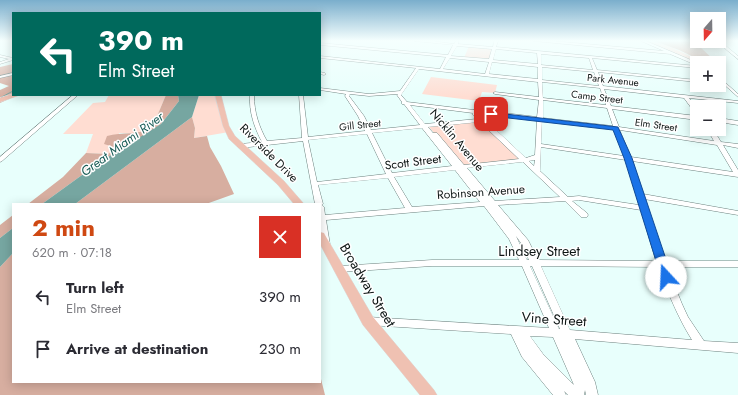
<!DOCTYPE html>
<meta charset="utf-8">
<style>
body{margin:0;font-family:Jost,sans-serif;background:#f2f2f3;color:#2b2b33;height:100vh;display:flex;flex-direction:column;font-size:15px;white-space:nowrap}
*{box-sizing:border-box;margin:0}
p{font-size:13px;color:#7c7c81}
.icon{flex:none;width:22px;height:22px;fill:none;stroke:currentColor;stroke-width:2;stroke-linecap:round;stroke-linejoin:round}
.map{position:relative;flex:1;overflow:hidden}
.details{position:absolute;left:12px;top:203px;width:309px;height:180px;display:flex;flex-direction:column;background:#fff;border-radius:0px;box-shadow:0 2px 10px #0003}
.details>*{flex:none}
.top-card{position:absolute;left:12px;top:12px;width:309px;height:84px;border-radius:0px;box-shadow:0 2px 10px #0003;background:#00695c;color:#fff;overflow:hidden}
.needle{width:26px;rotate:200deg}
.controls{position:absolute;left:690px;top:12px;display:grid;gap:8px}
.controls a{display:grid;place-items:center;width:36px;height:36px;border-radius:0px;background:#fff;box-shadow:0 2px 10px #0003;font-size:20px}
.pin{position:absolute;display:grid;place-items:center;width:34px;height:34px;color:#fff;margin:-17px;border-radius:8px;box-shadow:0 2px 6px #0006}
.me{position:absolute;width:44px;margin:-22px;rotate:340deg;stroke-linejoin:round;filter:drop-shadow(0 0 3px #0008)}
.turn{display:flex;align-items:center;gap:14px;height:84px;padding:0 20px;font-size:18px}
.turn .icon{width:52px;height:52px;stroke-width:2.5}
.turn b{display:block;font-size:28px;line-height:34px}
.round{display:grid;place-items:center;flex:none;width:42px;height:42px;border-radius:0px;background:#f2f2f3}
.head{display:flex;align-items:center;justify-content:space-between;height:68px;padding:0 20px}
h1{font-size:24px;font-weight:700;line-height:30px;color:#cf4812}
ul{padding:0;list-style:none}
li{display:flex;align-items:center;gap:12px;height:52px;padding:0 20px}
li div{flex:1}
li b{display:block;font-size:15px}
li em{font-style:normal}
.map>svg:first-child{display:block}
</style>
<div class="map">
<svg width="738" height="395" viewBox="0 0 738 395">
<rect width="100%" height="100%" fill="#e8fffc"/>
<path fill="#ffddd2" d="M642,41C667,41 684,55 706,63L697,64Z
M469,46L494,49L491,61L464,58Z
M431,77L497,85L495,93L482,92L479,101L422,94Z
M109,95H166L152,128L143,133H119L118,148L108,154L86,153L93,134H63L93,103L105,102Z
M199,95H218L229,132L194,138L195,128L192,117Z
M481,120L524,159L463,167L429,127Z"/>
<path fill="#d7aea0" d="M654,41H689L697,44L717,63H706L679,50Z
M13,64V95H18L0,103V90L9,86L0,83V67Z
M166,95H178L179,101L161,124L153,130L100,162L42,204H28L63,177L86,153L108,154L117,148L104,144L107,136C122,132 138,135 152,128Z
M192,117L195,128L194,138L207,136L210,147L221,166L234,194L206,204H75Z
M13,215V228L0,238V225Z
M13,253V382H320V375L325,395H0V267Z"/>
<path fill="#76a6a1" d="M178,95H199L192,117L75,204H42L100,162L161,124L179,101Z
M13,228V253L0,267V238Z"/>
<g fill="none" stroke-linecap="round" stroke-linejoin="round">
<path stroke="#76a6a1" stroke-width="1" d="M0,98L13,91"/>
<defs>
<path id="minor" d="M415,41H432L454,44L456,41H458V44L493,47L494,41H498L496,47L697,66V68L592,58L597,70L697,80V82L598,72L603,86L738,101V103L689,98L697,109V113H695L684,98L604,89L611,106L697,116V120L612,109L619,127L714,141L707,129H713L721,142L738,144V148L723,145L738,170V177L632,161L643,194L738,211V215L644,199L665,261H738V267H667L682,304L688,317L704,341L738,343V353L575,339L595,382L598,395H586L585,390L584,395H568L564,391L566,395H553L522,357L511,334L368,325L364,324L363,321L364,318L368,317L549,328L522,266H432L340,272L337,271L336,269L337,267L340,266L432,260H519L509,239L484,206L326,220L330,245L329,247H323C318,234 320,217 320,204H315L303,141L240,148L237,146L240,144L262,142C254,127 249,112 250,95H254C254,112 259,127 267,141L302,138L299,95H303L308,137L365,131L358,116L345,96L346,94L320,90V88L369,94L400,91L416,68L320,58V56L440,69L446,57L320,45V43L448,55L453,45ZM457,46L492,49L489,59L451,56ZM496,49L537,53L538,64L493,60ZM541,54L589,58L593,70L541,65ZM450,58L489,62L485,74L443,69ZM492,62L538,67V79L489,74ZM542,67L594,72L599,86L542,80ZM419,69L538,82L539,97L495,92L493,93L495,94L539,100L537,117L479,110L481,101L479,100L477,101L474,110L407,102L401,95ZM542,82L600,88L606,105L543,98ZM350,94L369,96L398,94L397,95L402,102V104H404L420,125L371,130L364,116L349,96ZM543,100L607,108L613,126L543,118ZM410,105L473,113L472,114L477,119L425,124ZM478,113L537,120L535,155L526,158ZM542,121L615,129L624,156L541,144ZM480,122L519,159L464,165L437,133H433L428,127ZM422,128L452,166L392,173L372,133ZM620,130L717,145L733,172L631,157ZM367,134L386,174L317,182L308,140ZM541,147L626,160L639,205L579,196L568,197L540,171ZM534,160H535L534,166L529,161ZM523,162L560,197L495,201L467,168ZM455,170L480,202L412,207L394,177ZM388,178L405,208L325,215L324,207L322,205L323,204L318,185ZM579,200L641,210L656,261L538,260L528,240L498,205L565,201L581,217H587L588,215L587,213L572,201ZM516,236L521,243L529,260H527ZM530,266H532L560,329H559ZM541,266L658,267C668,292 677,316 692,340L570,330ZM530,336L553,337L574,385L543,354Z
M534,41H552L664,51L641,41H646L698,63L697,65H696L670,54Z
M716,41H720L738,56V59Z
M0,55L13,58V60L0,64V62L9,59L0,57Z
M320,72L325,73L326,74L324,75L320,74Z
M13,73V75L0,78V76Z
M719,77L738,94V97L719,80Z
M73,95H78L2,161L0,162V157Z
M719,118L738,121V125L719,122Z"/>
<path id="major" d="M13,94L20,95L0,102V98Z
M215,95H221L229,126L235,136L284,181L304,204H294L278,185L229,139L223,126Z
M320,232L324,233L325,235L373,317L434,390L437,395H420L363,325L320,244Z"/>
</defs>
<use href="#minor" stroke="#6d827f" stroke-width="1"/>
<use href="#major" stroke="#dddede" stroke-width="1"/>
<use href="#minor" fill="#fff" fill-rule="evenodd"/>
<use href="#major" fill="#efc1b2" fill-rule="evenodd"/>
</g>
<linearGradient id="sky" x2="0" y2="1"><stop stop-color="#7aaecc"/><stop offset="0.42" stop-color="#f5fffe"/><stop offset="1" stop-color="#f5fffe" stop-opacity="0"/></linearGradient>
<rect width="738" height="97" fill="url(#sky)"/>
<path fill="#1a73e8" stroke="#114b97" d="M488,112L618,127L632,158L672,277L670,280L666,281L662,280L661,277L624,158L613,130L491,116L488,115Z"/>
<g text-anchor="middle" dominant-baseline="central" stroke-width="3" stroke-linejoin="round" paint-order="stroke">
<g font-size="10" fill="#0d1514" stroke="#fff">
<text transform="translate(613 80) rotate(6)">Park Avenue</text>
<text transform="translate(597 97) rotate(7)">Camp Street</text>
<text transform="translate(360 125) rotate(-6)">Gill Street</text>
<text transform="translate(656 125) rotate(8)">Elm Street</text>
</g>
<g font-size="12" fill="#0d1514" stroke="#fff">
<text transform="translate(457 140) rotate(50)">Nicklin Avenue</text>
<text transform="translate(269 153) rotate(45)">Riverside Drive</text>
<text transform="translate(413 162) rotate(-7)">Scott Street</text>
<text transform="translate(481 192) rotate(-4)">Robinson Avenue</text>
</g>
<g font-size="13" font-style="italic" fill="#195c56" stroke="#fff">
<text transform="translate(122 144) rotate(-36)">Great Miami River</text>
</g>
<g font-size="14" fill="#0d1514" stroke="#fff">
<text x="539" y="251">Lindsey Street</text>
<text transform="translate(368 285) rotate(59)">Broadway Street</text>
<text transform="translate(554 319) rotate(4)">Vine Street</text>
</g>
</g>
</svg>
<div class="controls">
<a><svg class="needle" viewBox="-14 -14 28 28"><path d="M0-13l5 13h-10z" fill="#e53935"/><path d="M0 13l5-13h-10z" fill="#7c7c81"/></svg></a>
<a>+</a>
<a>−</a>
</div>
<div class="pin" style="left:491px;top:114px;background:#d93025"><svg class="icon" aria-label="arrive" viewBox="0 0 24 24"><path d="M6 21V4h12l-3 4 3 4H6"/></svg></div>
<svg class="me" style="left:666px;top:277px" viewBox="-20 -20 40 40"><circle r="19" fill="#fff"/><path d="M0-13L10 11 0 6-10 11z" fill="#1a73e8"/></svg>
<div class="top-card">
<div class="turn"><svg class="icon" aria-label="left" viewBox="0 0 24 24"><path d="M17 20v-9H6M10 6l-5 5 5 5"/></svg><div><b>390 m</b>Elm Street</div></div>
</div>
<section class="details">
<div class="head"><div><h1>2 min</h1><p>620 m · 07:18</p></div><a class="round" style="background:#d93025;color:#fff"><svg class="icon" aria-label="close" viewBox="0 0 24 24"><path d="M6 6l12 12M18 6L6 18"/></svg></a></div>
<ul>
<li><svg class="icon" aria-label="left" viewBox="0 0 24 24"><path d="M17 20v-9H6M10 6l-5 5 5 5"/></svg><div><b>Turn left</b><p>Elm Street</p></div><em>390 m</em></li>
<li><svg class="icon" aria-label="arrive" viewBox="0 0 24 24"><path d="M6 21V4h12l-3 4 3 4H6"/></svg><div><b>Arrive at destination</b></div><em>230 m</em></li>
</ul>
</section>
</div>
